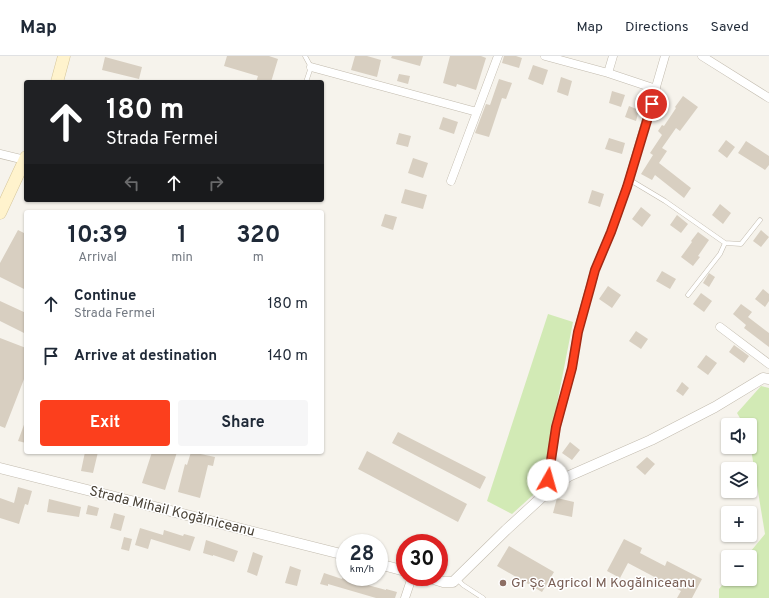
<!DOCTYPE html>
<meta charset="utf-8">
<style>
body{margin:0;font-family:Overpass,sans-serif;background:#f6f6f7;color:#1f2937;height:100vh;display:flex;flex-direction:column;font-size:15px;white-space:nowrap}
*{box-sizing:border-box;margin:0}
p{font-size:13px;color:#747a83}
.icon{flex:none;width:22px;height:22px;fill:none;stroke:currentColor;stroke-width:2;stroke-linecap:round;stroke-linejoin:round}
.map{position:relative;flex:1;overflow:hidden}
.side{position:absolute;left:24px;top:154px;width:300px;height:244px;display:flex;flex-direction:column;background:#fff;border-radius:4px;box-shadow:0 1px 3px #0004}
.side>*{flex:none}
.guide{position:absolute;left:24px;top:24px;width:300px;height:122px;border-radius:4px;box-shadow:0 1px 3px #0004;background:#202124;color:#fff;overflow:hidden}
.tools{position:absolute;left:721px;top:362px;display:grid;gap:8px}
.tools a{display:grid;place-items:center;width:36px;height:36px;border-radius:4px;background:#fff;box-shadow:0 1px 3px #0004;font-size:20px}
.speed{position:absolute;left:336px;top:478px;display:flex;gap:8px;font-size:20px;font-weight:700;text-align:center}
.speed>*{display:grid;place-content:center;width:52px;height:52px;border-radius:50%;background:#fff;box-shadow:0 1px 3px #0004;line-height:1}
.speed small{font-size:10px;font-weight:400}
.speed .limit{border:6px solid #d22;background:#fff;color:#111}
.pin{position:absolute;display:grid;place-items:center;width:34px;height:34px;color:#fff;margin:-17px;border:2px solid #fff;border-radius:50%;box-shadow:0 1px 4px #0007}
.me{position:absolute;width:44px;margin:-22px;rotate:7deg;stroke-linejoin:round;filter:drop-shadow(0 0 3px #0008)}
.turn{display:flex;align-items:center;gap:14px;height:84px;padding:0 16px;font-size:18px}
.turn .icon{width:52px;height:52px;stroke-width:2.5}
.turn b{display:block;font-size:28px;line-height:34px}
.lanes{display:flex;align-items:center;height:38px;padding:0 16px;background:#0003;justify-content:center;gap:20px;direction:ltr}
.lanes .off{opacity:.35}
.eta{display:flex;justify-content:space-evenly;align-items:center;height:68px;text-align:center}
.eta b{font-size:24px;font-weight:700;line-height:28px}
.action{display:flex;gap:8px;margin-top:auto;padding:8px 16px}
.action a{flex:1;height:46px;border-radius:4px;background:#fc3f1d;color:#fff;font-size:16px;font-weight:700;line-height:46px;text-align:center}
.action a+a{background:#f6f6f7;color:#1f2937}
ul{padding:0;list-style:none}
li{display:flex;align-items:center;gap:12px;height:52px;padding:0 16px}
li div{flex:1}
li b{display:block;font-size:15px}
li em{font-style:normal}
header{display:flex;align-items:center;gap:24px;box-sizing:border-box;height:56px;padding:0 20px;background:#fff;border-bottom:1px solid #e0e1e3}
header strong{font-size:19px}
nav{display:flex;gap:22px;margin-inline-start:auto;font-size:14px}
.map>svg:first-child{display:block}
</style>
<header>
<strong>Map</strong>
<nav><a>Map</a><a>Directions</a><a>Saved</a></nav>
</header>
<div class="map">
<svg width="769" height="542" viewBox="0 0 769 542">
<rect width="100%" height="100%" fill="#f6f3ec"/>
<path fill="#d2eab5" d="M548,258L573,266L545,409L543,430L512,458L487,445Z
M761,330L769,332V542H719V533L728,522V523H750V501H746L765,478L750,387V369H744L737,357Z"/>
<path fill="#d8cfc1" d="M227,0H269L278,3L271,26H256L258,20L224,10Z
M355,0H367L381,4L377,21L351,14Z
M392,0H423L420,10L391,2Z
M450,0H481L486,2L476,34L457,28L456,31L443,27Z
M504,0H516L522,2L519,12L502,7Z
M105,1L142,11L139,23L102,14Z
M533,9L548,14L543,29L528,23Z
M399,18L410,20L408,28L397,25Z
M561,21L572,25L568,40L557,36Z
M499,23L512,27L506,43L502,42L489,81L475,77L486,48L490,49Z
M612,35L625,39L621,51L609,47Z
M683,40L698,51L680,75L676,72L662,92L667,95L659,107L691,132L684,142L655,119L652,124L641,118L653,99L650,97L662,79L658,75L662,69L664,70L676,52L675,51Z
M629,50L639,54L636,65L625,61Z
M443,61L458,66L454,78L439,73Z
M399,77L411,80L408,91L396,88Z
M609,82L625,87L622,98L605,93Z
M726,84L735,91L727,102L718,95Z
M746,85L769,100V109L765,114L738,97Z
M413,102L428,107L423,122L408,117Z
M405,133L427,139L423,153L401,147Z
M592,134L604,138L600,151L588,147Z
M720,148L731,157L723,168L712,159Z
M641,151L651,159L642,171L632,163Z
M385,158L397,161L393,174L381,170Z
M677,159L688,168L681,177L670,169Z
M18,174L26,178V234L0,221V207Z
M761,174L769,181L761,191L753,185Z
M698,176L709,184L698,200L700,201L693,210L681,201L692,186L691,185Z
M662,215L676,223L670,233L656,225Z
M709,217L715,221L709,231L703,227Z
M608,230L621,239L612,252L599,243Z
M763,233L769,238V245L765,251L755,243Z
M701,237L712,245L704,256L693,248Z
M0,245L26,257V278L0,265Z
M741,248L752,256L748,261L769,277V291L744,272L746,269L733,258Z
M636,275L648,283L641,293L629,285Z
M0,282L26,292V318L5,372L0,370Z
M734,289L749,300L744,307L729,296Z
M706,299L717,307L708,319L697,311Z
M682,326L689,332L683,340L676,335Z
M25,366H26V387L18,385Z
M398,376L486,421L480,433L392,387Z
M570,386L580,394L572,404L562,397Z
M367,395L467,448L458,466L358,413Z
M85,396H98L93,417L81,415Z
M152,396H177L165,434L142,427Z
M191,396L215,401L213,410L208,409L200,442L178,436L185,408L187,409Z
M647,401L655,408L645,419L636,411Z
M18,431L32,435L28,449L25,448L19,468L0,462V442L14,447Z
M557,442L574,446L572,461L553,457Z
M49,443L81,451L79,461L47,456Z
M88,449L99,452L97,460L86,458Z
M114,457L125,460L121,475L110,472Z
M140,472L163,479L164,474L183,480L184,478L195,481L190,495L151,483L148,493L135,489Z
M124,481L132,483L129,495L121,493Z
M624,483L642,492L640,497L665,510L667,505L702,523L692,542H677L681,535L628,507L620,522L607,515Z
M206,484L238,495L234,506L213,499V500L203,497Z
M509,490L554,516L542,536L497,510Z
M253,496L263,500L257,520L247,516Z
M290,510L301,514L297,530L285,527Z
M324,517L342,523V522L386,534V533L397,536L395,542H376L328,528V530L320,528Z"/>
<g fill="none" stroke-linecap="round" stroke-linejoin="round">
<defs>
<path id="service" d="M305,0L311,11L306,26
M630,124L665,145L725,187L741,188L760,164
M688,239L720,198L725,187
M457,523L463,529L483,542"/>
<path id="minor" d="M545,0L608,17L656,33
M702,0L769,42
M311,11L477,56
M608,17L613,0
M0,98L25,104
M451,125L498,0
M720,271L769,308
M554,430L548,425L556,371L572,312L578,275L595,214L611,176L627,131L665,0
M405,542L412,521"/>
<path id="tertiary" d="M0,412L345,499
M379,508L405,515
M427,521L443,526H453L506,474L554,430L569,420L651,384L715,351L763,322L769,323"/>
<path id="secondary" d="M57,26L64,0
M0,157L26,101"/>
</defs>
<use href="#service" stroke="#c2bbae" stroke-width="5"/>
<use href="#minor" stroke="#c2bbae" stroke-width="9"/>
<use href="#tertiary" stroke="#c2bbae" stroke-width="11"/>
<use href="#secondary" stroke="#d6c79b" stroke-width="13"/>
<use href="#service" stroke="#fff" stroke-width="4"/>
<use href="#minor" stroke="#fff" stroke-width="8"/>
<use href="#tertiary" stroke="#fff" stroke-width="10"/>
<use href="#secondary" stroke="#fff3cd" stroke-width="12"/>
</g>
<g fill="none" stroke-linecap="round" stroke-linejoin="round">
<defs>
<path id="route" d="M548,424L556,371L572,312L578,276L591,229L595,214L611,176L627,131L652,48"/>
</defs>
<use href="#route" stroke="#a42913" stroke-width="10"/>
<use href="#route" stroke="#fc3f1d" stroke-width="7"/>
</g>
<circle fill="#8d6e63" stroke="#fff" stroke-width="1.5" cx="503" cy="527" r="4"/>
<g text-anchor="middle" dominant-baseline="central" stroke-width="3" stroke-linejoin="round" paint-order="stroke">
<g font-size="14" fill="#4b4439" stroke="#fff">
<text transform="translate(172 456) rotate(14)">Strada Mihail Kogălniceanu</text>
</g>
<g font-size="14" fill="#785e54" stroke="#fff" text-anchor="start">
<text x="511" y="527">Gr Șc Agricol M Kogălniceanu</text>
</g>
</g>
</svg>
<div class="tools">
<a><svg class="icon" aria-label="sound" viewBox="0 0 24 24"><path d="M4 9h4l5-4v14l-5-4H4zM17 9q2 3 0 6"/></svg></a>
<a><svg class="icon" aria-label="layers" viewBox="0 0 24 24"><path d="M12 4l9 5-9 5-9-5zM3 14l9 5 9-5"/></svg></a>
<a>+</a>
<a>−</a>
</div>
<div class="speed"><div>28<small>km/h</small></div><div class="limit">30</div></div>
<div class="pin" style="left:652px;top:48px;background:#d93025"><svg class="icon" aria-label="arrive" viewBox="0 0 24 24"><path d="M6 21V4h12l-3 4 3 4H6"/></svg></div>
<svg class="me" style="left:548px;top:424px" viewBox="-20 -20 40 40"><circle r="19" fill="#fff"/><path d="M0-13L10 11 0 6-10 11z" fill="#fc3f1d"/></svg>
<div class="guide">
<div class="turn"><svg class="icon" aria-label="ahead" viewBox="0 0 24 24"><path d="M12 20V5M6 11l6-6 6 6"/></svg><div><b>180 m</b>Strada Fermei</div></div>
<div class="lanes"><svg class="icon off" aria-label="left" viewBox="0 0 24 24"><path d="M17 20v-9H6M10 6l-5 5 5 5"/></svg><svg class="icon" aria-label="ahead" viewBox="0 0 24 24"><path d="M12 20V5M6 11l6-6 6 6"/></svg><svg class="icon off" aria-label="right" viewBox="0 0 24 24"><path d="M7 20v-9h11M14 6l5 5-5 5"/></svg></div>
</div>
<section class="side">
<div class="eta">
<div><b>10:39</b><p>Arrival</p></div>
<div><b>1</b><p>min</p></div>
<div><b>320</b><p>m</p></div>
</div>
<ul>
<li><svg class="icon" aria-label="ahead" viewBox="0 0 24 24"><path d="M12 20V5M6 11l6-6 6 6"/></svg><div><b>Continue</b><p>Strada Fermei</p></div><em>180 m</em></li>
<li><svg class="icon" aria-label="arrive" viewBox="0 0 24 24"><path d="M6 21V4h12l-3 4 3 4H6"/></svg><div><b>Arrive at destination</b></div><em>140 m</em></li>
</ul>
<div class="action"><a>Exit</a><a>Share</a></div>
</section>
</div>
